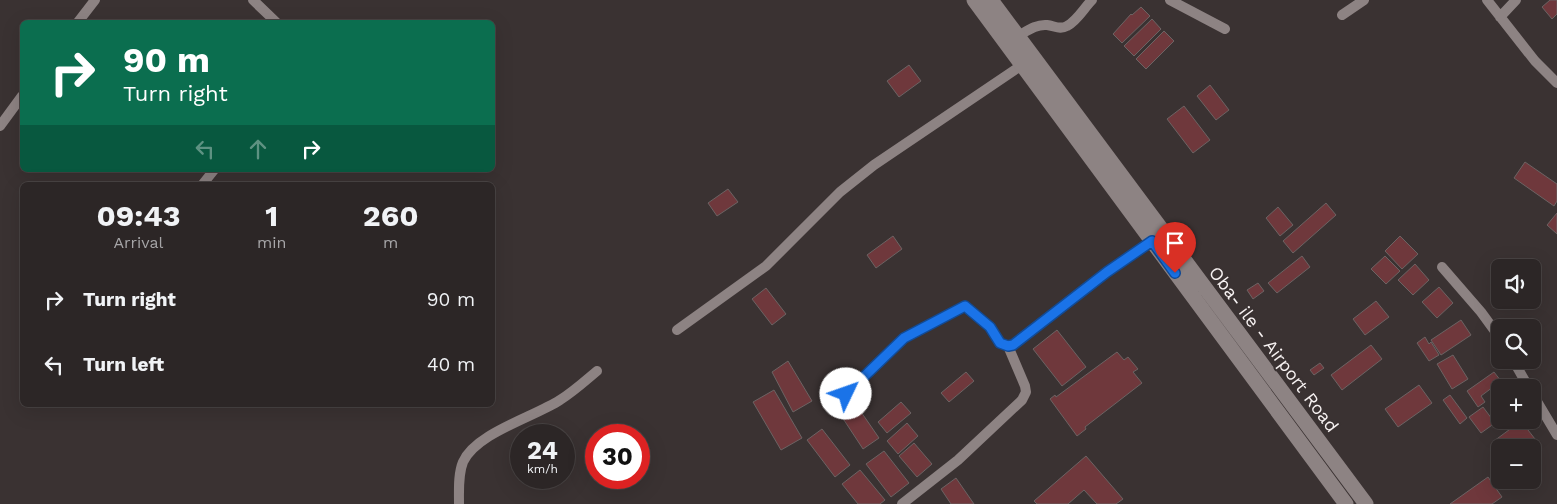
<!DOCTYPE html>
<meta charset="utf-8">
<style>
body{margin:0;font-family:"Work Sans",sans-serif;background:#342e2e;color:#f1f3f6;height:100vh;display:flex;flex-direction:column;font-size:19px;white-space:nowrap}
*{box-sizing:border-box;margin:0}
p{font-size:16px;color:#a6a5a7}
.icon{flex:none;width:28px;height:28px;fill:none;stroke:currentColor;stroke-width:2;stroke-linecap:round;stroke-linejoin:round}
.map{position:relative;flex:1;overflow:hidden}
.panel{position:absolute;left:20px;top:182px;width:475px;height:225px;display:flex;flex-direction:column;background:#2c2626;border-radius:8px;box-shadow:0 5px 20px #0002,0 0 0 1px #484343}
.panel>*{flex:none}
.guide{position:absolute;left:20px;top:20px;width:475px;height:152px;border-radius:8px;box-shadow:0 5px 20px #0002,0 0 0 1px #484343;background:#0b6e4f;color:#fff;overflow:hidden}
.buttons{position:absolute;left:1491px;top:259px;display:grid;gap:10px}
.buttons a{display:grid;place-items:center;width:50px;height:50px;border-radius:8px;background:#2c2626;box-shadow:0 5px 20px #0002,0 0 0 1px #484343;font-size:25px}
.speed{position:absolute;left:510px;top:424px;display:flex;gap:10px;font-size:25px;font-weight:700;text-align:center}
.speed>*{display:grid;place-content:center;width:65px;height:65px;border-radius:50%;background:#2c2626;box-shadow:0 5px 20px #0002,0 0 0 1px #484343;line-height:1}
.speed small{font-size:12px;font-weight:400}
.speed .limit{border:8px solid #d22;background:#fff;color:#111}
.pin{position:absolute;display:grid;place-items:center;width:42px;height:42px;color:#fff;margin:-51px -21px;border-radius:50% 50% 50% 0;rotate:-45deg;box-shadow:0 0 5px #0007}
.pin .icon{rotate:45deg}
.me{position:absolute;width:55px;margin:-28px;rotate:48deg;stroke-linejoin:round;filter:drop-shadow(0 0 4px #0008)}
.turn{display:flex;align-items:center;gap:18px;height:105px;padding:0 20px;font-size:22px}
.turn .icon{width:65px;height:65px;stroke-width:2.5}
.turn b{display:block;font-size:35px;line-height:42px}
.lanes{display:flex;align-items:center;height:48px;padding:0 20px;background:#0003;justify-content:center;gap:25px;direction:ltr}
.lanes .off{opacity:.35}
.eta{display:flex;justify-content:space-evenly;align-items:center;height:85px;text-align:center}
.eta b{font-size:30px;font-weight:700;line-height:35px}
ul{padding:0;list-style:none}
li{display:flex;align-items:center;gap:15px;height:65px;padding:0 20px}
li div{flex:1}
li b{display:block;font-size:19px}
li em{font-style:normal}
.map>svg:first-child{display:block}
</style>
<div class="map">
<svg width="1557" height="504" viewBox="0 0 1557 504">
<rect width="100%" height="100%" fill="#3a3232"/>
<path fill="#6f383c" stroke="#6c6363" d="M1550,0H1557V14L1552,19L1542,7Z
M1141,7L1150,16L1122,43L1113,34L1131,14L1132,15Z
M1152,19L1161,29L1134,56L1124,46Z
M1164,31L1174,41L1146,69L1136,59Z
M909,65L921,81L899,97L887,81Z
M1210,85L1229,110L1216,120L1197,96Z
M1184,106L1210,140L1193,153L1167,119Z
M1525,162L1557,184V201L1554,206L1514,178Z
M728,189L738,202L717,216L708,203Z
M1326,203L1336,215L1293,253L1283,241Z
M1278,207L1293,225L1280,236L1266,218Z
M1557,213V234L1547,225Z
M893,236L902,249L876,268L867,255Z
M1400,236L1418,254L1402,269L1385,251Z
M1302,256L1310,267L1277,293L1268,283Z
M1385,256L1400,271L1386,284L1371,269Z
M1415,264L1429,280L1413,295L1398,280Z
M1258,283L1264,291L1253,299L1247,290Z
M1439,287L1453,303L1437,318L1422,302Z
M766,288L786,314L772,325L752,299Z
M1376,301L1389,317L1365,335L1353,319Z
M1461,320L1471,335L1441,355L1431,340Z
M1057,330L1086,367L1062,386L1033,349Z
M1425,337L1429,344L1431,342L1439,355L1429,361L1417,343Z
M1371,345L1382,359L1342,390L1331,375Z
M1117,352L1124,360L1128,357L1138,369L1133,372L1142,383L1085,427L1086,429L1077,436L1050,399L1055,395L1056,397Z
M1453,355L1468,379L1452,389L1437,364Z
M788,361L812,401L793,412L772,372Z
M1320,363L1324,368L1314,375L1310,370Z
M966,372L974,381L949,402L941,393Z
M1494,372L1501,381L1481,396L1485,402L1478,407L1467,391Z
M1419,385L1432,403L1398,427L1385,409Z
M774,390L802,438L781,450L753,402Z
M1450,395L1467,418L1460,424L1443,400Z
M901,402L911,413L887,433L878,422Z
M857,406L879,438L863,449L842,417Z
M1483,407L1495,423L1481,433L1469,417Z
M1521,421L1535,439L1523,448H1500L1494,441Z
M907,423L918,436L898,454L887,441Z
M822,429L850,465L835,477L807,440Z
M914,443L932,464L917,477L899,456Z
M884,451L909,483L891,497L866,464Z
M1086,456L1123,499L1116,504H1097L1084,490L1068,504H1037L1034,501Z
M860,470L885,500L880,504H858L842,484Z
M1488,477L1502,497L1492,504H1450Z
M956,478L974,504H951L941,489Z"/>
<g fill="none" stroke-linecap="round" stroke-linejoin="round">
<path stroke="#8d8383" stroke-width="10" d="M253,0L276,22
M1170,0L1225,29
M1487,0L1535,61L1557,83
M1342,15L1364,0
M1500,17L1516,0
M78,22L95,0
M1018,36C1027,31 1036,24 1047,25C1055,26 1060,30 1067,26C1077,21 1084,8 1092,0
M0,126L22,96
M202,185L214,170
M1442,267L1481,312L1500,338
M677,330L766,266L840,192L874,165L1022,65
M1513,360L1529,388
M1532,393L1557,435
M833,405L858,383L904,338L965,306L990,327L1000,343L1008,346L1013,345L1107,272L1151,241
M459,504C459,490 458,474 463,462C476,433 534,417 560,400C573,392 585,381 597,371
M902,504L958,460L1022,400L1026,392L1025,386L1008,346"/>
<path stroke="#8d8383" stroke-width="15" d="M974,0L1346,504
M991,0L1366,504"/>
</g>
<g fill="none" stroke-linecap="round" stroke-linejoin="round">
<defs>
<path id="route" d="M846,394L904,338L965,306L990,327L1000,343L1008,346L1013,345L1107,272L1152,241L1175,273"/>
</defs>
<use href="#route" stroke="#114b97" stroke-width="12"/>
<use href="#route" stroke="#1a73e8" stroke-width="9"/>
</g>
<g text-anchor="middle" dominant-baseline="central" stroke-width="4" stroke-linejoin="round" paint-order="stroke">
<g font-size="18" fill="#f7f2f2" stroke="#3a3232">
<text transform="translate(1274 349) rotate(53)">Oba- ile - Airport Road</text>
</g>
</g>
</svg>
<div class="buttons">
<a><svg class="icon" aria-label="sound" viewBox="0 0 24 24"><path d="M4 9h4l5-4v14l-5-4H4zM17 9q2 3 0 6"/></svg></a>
<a><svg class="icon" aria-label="search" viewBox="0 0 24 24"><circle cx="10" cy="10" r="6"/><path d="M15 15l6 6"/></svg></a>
<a>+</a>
<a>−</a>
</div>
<div class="speed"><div>24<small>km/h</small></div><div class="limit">30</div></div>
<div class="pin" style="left:1175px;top:273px;background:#d93025"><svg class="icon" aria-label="arrive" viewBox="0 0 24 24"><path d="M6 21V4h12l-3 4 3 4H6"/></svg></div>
<svg class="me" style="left:846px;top:394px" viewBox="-20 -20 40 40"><circle r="19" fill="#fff"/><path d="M0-13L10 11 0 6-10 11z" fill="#1a73e8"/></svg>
<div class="guide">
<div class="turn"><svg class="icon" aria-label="right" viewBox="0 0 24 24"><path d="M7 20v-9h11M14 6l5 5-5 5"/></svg><div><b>90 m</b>Turn right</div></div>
<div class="lanes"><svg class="icon off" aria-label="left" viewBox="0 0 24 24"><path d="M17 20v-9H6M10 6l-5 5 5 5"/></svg><svg class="icon off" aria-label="ahead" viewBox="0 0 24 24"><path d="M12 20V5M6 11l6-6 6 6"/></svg><svg class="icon" aria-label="right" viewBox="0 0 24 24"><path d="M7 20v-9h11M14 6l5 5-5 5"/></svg></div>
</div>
<section class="panel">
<div class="eta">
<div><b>09:43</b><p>Arrival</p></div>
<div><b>1</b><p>min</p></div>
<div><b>260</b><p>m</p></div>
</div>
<ul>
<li><svg class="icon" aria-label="right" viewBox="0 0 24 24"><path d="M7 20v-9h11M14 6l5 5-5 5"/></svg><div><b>Turn right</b></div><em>90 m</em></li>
<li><svg class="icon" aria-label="left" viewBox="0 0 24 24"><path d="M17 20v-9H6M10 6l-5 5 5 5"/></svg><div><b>Turn left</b></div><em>40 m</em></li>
</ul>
</section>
</div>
